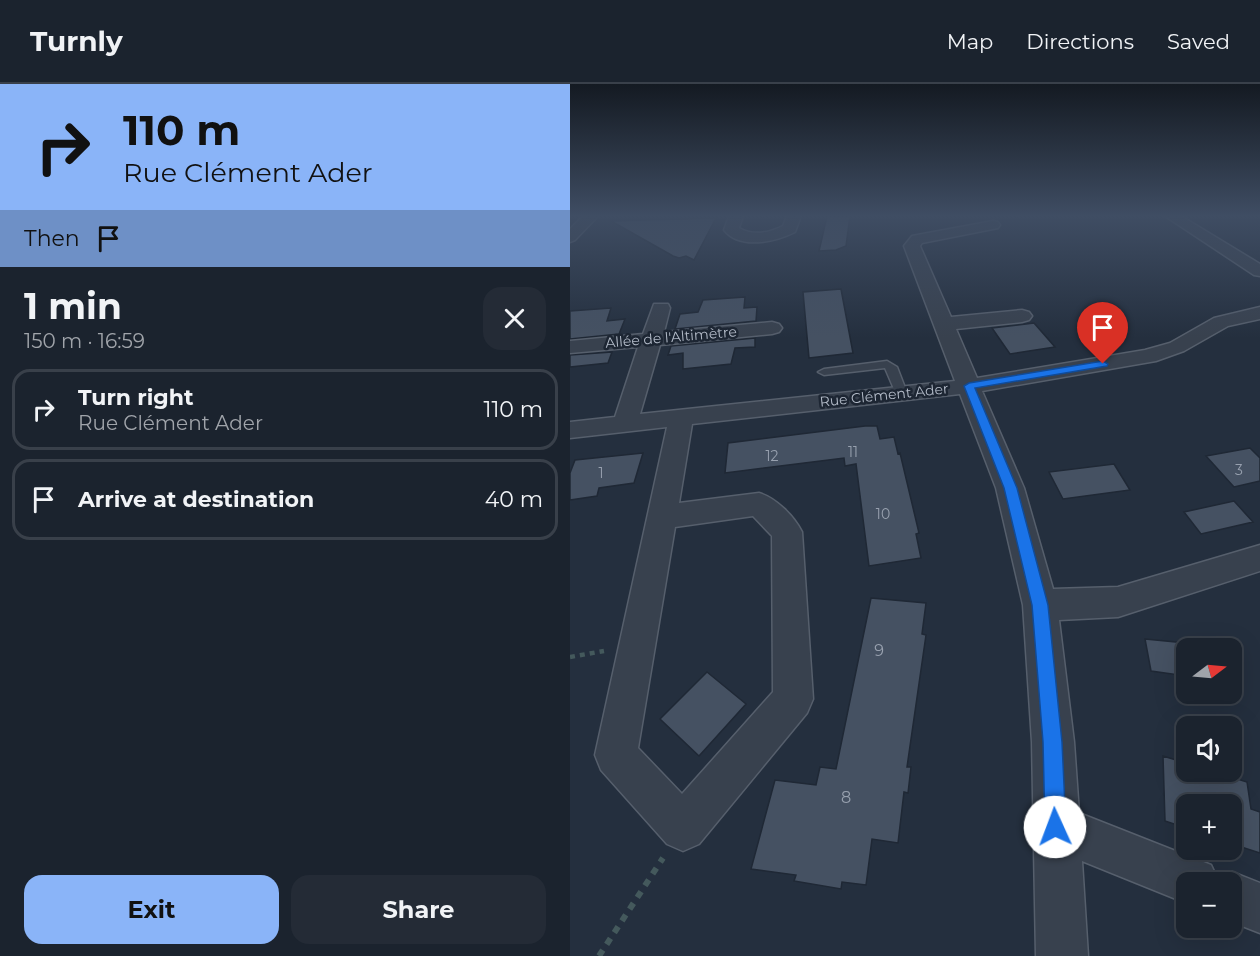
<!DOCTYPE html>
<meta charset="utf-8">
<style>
body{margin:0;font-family:Montserrat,sans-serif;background:#242b36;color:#f1f3f6;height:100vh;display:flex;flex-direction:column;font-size:22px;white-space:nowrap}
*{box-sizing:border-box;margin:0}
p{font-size:20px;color:#a0a4aa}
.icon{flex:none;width:33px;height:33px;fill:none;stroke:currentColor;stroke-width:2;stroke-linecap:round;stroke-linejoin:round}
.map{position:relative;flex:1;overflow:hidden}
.sheet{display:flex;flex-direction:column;background:#1b232e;width:570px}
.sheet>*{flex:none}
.hud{background:#8ab4f8;color:#111;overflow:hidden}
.needle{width:39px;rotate:74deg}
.fabs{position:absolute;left:606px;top:554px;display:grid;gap:12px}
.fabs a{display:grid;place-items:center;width:66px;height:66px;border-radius:12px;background:#1b232e;box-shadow:0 6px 24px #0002,0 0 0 2px #39404a;font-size:30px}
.pin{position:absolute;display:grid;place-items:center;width:51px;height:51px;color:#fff;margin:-62px -26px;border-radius:50% 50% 50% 0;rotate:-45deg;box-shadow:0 0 6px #0007}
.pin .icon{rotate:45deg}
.me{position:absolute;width:66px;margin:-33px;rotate:358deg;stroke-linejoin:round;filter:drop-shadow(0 0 4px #0008)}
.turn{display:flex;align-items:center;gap:21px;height:126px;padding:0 24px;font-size:27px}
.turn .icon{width:78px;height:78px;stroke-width:2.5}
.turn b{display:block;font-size:42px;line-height:51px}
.then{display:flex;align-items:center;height:57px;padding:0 24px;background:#0003;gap:12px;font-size:22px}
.round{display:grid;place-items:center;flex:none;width:63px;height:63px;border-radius:18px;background:#242b36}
.head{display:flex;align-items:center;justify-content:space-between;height:102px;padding:0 24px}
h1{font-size:36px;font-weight:700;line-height:45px}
.button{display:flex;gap:12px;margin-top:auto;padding:12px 24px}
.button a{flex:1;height:69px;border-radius:18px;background:#8ab4f8;color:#111;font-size:24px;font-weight:700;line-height:69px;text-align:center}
.button a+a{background:#242b36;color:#f1f3f6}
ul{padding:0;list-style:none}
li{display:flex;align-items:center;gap:18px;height:81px;margin:0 12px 9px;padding:0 12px;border:3px solid #39404a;border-radius:18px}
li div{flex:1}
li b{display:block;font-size:22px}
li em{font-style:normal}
header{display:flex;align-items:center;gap:36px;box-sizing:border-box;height:84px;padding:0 30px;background:#1b232e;border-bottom:2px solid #39404a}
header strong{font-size:28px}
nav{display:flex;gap:33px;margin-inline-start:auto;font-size:21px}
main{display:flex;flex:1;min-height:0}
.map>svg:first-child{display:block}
</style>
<header>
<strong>Turnly</strong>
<nav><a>Map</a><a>Directions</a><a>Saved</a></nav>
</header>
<main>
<section class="sheet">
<div class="hud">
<div class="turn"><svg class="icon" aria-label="right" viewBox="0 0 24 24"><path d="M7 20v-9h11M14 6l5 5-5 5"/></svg><div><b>110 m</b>Rue Clément Ader</div></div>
<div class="then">Then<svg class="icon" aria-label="arrive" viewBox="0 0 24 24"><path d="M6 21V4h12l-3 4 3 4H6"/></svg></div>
</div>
<div class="head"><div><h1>1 min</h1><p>150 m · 16:59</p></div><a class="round"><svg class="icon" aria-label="close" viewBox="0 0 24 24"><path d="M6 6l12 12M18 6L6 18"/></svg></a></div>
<ul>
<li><svg class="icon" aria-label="right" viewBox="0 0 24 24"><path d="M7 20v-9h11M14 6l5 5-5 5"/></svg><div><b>Turn right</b><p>Rue Clément Ader</p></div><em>110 m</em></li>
<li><svg class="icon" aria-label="arrive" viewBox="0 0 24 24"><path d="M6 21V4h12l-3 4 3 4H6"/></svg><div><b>Arrive at destination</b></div><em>40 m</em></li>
</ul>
<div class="button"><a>Exit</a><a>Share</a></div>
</section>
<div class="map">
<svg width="690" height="872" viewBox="0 0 690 872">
<rect width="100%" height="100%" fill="#242f3e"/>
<path fill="#455162" stroke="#1f2835" stroke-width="1.5" d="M257,132H280L276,162L266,166L249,167Z
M146,134L124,176L116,172L109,174L103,172L41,137Z
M271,205L283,269L239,274L233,208Z
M175,213L174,224L187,223L186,237L105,245L110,230L128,228L133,216Z
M41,224L37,237L55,235L49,250L0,255V227Z
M464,239L485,263L440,270L422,244Z
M185,254V263L165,264L161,280L113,285V269L98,271L101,262Z
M42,268L38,279L0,283V271Z
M295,342H307L310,355L324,353L328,370L330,369L349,449L346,450L351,474L299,482L286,380L275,382L274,374L155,389L158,359Z
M680,364L690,374V397L664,403L636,372Z
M73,369L64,399L29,404L27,412L0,416V389L5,376Z
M544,380L560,406L493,415L479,388Z
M664,417L683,438L631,450L614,428Z
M301,514L356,519L352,550L356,551L337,683H341L338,709L334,708L328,759L302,755L296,801L272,798L271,805L224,797L226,791L181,785L205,696L246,701L250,683L266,685Z
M575,555L616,559V592L581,587Z
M137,588L176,620L129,672L90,635Z
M593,672L616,679V687H642L677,698L681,725L690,728V769L662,760V720H616V744L595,737Z"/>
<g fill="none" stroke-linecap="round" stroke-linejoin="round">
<defs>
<path id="service" d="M317,277L327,283L337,309L335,312H327L315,284L254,291L248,288L254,285Z"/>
<path id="minor" d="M13,132H28L5,156L0,158V145Z
M159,132H173L169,144C183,152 199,149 213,142L217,132H231L225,148C205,158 170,166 154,146Z
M595,132H611L690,180V192L684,191Z
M423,137L428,138L430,141L428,144L352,159L350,162L381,233L452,226L459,228L462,232L459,236L452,238L386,245L407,294L575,266L600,259L644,234L690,223V235L658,242L614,267L586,277L412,307L454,404L483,505L548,503L690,461V487L548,533L489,536L504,658L509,729L641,781L647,794L662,788L690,799V849L662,838V798H616V819L512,777L518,872H466L462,658L453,521L426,404L390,310L122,340L109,419L189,409C206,414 224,432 232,448L243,615L237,629L129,760L113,767L97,760L31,686L25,671L97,343L0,354V338L45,333L68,263L0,269V257L73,250L84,220H98L100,224L94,248L202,238L209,240L212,244L209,248L202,250L90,261L70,330L385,297L334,162L342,152ZM183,432L202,452L203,608L112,710L68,664L105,443Z"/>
</defs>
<use href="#service" stroke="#565f6c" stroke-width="3"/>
<use href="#minor" stroke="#565f6c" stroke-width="3"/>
<path stroke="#44595c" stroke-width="4.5" stroke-dasharray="5 5" stroke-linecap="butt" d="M0,573L34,567"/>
<path stroke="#44595c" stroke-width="6" stroke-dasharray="7 7" stroke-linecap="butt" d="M29,872L93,774"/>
<use href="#service" fill="#38414e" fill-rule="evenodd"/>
<use href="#minor" fill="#38414e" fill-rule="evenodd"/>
</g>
<linearGradient id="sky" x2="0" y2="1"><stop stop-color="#141a22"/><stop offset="0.52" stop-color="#3f4d63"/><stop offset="1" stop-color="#3f4d63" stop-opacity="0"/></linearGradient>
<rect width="690" height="254" fill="url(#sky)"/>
<path fill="#1a73e8" stroke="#114b97" stroke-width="1.5" d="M533,277L538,280L537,282L405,304L447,404L478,521L492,658L496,743L493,751L485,754L478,751L475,743L473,658L462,521L434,404L394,302L399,299Z"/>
<g text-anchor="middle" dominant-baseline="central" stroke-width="5" stroke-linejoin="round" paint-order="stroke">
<g font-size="14" fill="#b4bcc9" stroke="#1d2633">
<text transform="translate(101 253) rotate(-5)">Allée de l'Altimètre</text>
<text transform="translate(314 311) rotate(-6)">Rue Clément Ader</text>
</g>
<g font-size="14" fill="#98a1af">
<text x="283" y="368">11</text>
<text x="202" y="372">12</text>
<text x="669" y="386">3</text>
<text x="31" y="389">1</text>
<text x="313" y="430">10</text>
</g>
<g font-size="16" fill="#98a1af">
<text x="309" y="566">9</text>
<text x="276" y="713">8</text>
</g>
</g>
</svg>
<div class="fabs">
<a><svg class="needle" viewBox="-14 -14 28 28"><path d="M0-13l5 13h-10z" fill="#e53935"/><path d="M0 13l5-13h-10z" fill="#a0a4aa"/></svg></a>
<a><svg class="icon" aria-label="sound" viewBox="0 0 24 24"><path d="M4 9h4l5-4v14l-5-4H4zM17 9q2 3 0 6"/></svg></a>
<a>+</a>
<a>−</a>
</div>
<div class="pin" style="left:533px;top:280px;background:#d93025"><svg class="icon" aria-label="arrive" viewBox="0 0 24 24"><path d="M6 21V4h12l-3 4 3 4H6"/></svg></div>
<svg class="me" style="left:485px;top:743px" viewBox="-20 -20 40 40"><circle r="19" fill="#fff"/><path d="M0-13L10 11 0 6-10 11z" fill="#1a73e8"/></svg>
</div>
</main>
